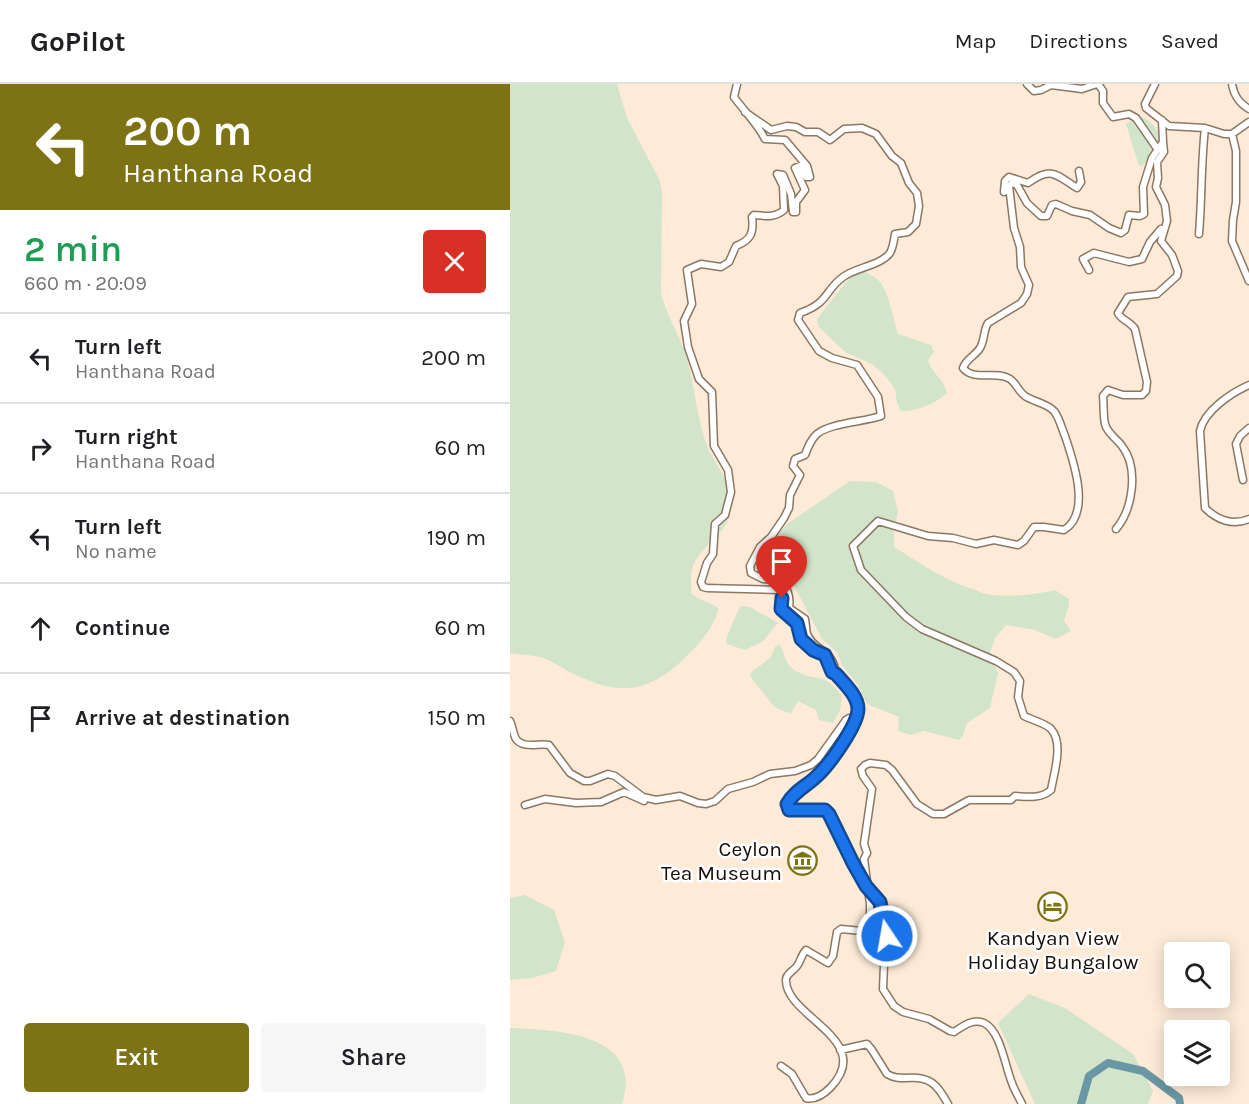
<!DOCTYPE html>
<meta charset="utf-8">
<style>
body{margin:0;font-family:Karla,sans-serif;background:#f6f6f6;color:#202124;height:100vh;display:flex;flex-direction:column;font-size:22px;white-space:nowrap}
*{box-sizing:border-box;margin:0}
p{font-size:20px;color:#757577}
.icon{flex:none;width:33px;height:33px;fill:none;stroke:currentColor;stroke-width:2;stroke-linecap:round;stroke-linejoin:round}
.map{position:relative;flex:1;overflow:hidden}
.details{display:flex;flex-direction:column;background:#fff;width:510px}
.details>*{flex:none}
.top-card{background:#7d7315;color:#fff;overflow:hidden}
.controls{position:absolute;left:654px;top:858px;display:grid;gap:12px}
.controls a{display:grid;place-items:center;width:66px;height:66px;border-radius:6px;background:#fff;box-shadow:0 3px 15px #0003;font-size:30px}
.pin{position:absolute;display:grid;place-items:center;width:51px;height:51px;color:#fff;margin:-62px -26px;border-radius:50% 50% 50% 0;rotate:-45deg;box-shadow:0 0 6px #0007}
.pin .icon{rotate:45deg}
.me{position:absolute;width:66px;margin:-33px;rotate:348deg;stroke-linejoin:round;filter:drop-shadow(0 0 4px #0008)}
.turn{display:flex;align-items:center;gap:21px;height:126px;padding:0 24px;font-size:27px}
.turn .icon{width:78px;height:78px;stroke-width:2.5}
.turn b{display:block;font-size:42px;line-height:51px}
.round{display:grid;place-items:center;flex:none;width:63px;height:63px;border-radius:6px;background:#f6f6f6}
.overview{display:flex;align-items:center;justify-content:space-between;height:102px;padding:0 24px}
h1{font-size:36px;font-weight:600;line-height:45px;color:#1e9e55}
.primary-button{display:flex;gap:12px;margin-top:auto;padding:12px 24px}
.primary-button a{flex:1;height:69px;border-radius:6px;background:#7d7315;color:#fff;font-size:24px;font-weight:600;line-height:69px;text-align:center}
.primary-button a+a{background:#f6f6f6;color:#202124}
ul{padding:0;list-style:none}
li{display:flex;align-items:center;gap:18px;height:90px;padding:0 24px;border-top:2px solid #e0e0e0}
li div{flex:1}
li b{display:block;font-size:22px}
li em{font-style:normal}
header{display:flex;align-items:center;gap:36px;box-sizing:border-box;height:84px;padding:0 30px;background:#fff;border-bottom:2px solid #e0e0e0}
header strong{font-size:28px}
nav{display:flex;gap:33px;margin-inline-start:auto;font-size:21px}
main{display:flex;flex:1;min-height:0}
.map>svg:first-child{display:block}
</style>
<header>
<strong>GoPilot</strong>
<nav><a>Map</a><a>Directions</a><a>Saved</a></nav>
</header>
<main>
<section class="details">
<div class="top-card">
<div class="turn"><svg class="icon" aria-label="left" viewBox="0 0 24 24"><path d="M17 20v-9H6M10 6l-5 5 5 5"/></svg><div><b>200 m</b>Hanthana Road</div></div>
</div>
<div class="overview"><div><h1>2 min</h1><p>660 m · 20:09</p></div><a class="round" style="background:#d93025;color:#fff"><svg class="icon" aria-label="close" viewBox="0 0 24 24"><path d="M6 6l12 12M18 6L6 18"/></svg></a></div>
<ul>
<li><svg class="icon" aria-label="left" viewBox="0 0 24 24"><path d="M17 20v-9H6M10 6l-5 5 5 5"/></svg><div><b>Turn left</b><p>Hanthana Road</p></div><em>200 m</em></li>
<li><svg class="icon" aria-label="right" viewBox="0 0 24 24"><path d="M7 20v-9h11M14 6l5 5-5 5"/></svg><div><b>Turn right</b><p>Hanthana Road</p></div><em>60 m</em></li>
<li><svg class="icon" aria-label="left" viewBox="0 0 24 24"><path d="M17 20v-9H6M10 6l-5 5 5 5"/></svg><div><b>Turn left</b><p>No name</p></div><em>190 m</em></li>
<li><svg class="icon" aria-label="ahead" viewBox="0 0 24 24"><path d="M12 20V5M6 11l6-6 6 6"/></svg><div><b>Continue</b></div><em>60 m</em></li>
<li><svg class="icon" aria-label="arrive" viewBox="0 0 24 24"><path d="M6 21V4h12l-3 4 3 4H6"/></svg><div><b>Arrive at destination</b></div><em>150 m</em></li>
</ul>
<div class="primary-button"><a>Exit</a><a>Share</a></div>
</section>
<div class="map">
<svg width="739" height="1020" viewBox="0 0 739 1020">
<rect width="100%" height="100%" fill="#fdebd8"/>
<path fill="#d2e4ca" d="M0,0H107L117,34L150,97L152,109L151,209C157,234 173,256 179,282C185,308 188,336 197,362C204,378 221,398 220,416C220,421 220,429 219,434C212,454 187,464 182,486C180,493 182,501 181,509C189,517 199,517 208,524C207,539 190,559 179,570C143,606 115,614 68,592C57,587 47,580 36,575C26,571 11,571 0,569Z
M628,32C640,34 655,50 648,62C644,69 637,76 632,82H629L616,40Z
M356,188C359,190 365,193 368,196C379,206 383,235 388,250L421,261L424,268L418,276C421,289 435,296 437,309C427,319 405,328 391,327L387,319L385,305L374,290L362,280L335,268L308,242L307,236L312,228L336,198L345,190Z
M340,397L366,398L383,407L388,427L384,448V463C410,479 434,496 462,505C467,506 471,509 475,510C497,514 524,511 545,506L559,515V521L554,537L561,547L545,555L525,546L496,541L485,554L480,569L488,589L480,624L457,639L453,651L449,656L414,647L400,651L388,647L389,633L357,620L348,601L332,581L327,568L312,555L281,496C270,487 256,492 245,484L247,479L260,470L268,451L277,440Z
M231,522L240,523L268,539L253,557L235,566L217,560L216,557C217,552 228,525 231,522Z
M269,560C275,567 274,579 283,585C305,600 313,585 332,612L330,626L323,639L309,636L306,626L288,617L281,629C260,625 263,619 251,606C246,600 243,598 240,590C247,581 263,577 264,564Z
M15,811L44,826L55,858L46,887L22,894L0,896V814Z
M519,910L555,924L623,970L643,1007L638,1020H525L488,939Z
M0,944C47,946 135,949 112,1020H0Z"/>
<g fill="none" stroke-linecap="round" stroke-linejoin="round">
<path stroke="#6997a4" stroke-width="8" d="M571,1020L579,992L598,979L633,987L669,1014L670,1020"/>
<defs>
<path id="minor" d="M227,0L224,13C234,27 247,39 255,55L275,56L297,82L300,93H296L290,82L285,84L295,106L286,118V128H283L281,110L273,91L267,90L273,102L274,126C265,134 255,132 244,131L242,133C244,149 241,156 226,162L219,178L211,183L191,180L177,186L182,220L174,237L178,263L189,295L202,308L204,362L218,386L221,408L215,431L205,440L203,470L197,479L191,498L193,503L197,504L269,506L272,514L271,525L287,539L291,555L303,566L314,571L322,588L326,590C323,564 304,568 297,550C296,546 296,540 295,535L279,524C281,513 278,505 271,496L253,495L241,489L240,482L250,463L261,453L274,434L279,424L280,411L290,391L283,382L285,375L295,371C298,363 301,355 307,350C320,339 353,338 371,332L368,313L347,281L322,274L309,267L288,236L290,229C319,219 314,207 333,193C346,183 370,182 380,169C383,164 384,156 385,150L398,148L406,140L409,122L407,109L399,99L391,79L382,72L366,50L352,44L334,45L320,56L308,48H295L286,43L277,42L261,46L235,28
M517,0L524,7L531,6L541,1L572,5L587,0
M588,0L593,7V19L603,33L619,30L626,34L648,66
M645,0L635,20L636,24L659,42L695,44L714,50H722L739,38
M722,0C724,12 729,19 739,25
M722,50L726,67V118L723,136L722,157L739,197
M498,105L494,108L495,97L499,93L518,99C541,82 545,90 567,104L571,98L569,87
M689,150C692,114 691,79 695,44
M579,186L573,175L584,169L619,178L632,175L640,158L651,145
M739,301C721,309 694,327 690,347L695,424C707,436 723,442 739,435
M733,396L726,360L730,352L739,344
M606,445C623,425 629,384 612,362C607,355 597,349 595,340C593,331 594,321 593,312L598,306L613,311H632L636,307L637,298L625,245C621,238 611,236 608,229L618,213L647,210L667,192L668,187L662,171L651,157L657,137L655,121L646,103L648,94L647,78L654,68L653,58
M326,590L344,613L348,625L343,639
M0,637C3,643 3,650 6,655C13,665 29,659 39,661L60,689L74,697H80L98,690L105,692L133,713L146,716L170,712L188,719L196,720L205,717L218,705L243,698L260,690L285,687L301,681L308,675L336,636L339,634L342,636L343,639C333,657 323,677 308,691C298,702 285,707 277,720L279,726L310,725L319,730L343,779L356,802L370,818L380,868V874L374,881L373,905L384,922L393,928L419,935L440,947L444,948C453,942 463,934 474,939C491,947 495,983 502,999C504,1006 509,1013 512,1020
M15,721L35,715L66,719L91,718L114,708L134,717
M330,966L357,960L362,966L377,990C384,994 389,994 396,994C420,992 427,1000 438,1020
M271,982L282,990L296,1014C305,1016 313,1011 320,1004C367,956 275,933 276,896C276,889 284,887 287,882C291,877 291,871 296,866L318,879L323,872L327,848L331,845L352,847L360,837V820L354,775L357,769L354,760L362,705L353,692L351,685L355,681L360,679L376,681L382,686L407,720L423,730H434L459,716H501L505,712C517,713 531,715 541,706C544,689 554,659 541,645C535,639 522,636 514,632L508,613L510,597L504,588L486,577L412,545L396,533L351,486L343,462L368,437L418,452L443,454L466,460L484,456L508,461L514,457L524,443H534L554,446C582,429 563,376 555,352C552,345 549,333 544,327C536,319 524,318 515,312C509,308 506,299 500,295C486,286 464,298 453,284C456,275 465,272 470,264C475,256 473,247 478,239L511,219L517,210L519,201L511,183L510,163L504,144L499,102L502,99L507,101L517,119L531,132H537L542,121L546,120L562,127L580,131L599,144L611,149L615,146L619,131L630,132L634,130L633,103L642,74L653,58L652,36"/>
</defs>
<use href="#minor" stroke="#8b7762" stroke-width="9"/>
<use href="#minor" stroke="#fff" stroke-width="6"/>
</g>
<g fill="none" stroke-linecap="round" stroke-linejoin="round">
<defs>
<path id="route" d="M272,514L271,525L287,539L291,555L303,566L315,571L322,588L326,590C334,599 348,612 348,625C348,641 319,681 307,692C297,702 284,707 277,720L279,726H315L319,730L343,779L356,802L370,818L377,852"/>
</defs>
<use href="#route" stroke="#114b97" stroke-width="15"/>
<use href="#route" stroke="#1a73e8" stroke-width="10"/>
</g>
<defs>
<symbol id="museum-ring" viewBox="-11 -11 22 22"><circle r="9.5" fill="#fff" stroke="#7d7315" stroke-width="1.5"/><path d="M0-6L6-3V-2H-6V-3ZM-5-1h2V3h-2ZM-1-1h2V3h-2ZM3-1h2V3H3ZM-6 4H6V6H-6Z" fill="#7d7315"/></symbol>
<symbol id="hotel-ring" viewBox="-11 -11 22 22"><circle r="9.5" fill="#fff" stroke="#7d7315" stroke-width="1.5"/><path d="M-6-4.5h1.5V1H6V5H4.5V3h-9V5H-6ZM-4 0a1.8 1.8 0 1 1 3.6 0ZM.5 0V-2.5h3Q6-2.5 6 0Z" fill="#7d7315"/></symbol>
</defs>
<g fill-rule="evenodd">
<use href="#museum-ring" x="276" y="760" width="33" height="33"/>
<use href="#hotel-ring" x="526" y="806" width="33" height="33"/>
</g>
<g text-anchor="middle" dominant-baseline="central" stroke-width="5" stroke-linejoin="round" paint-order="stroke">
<g font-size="21" fill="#160e07" stroke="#fff" text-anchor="end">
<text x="272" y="765">Ceylon<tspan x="272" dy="24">Tea Museum</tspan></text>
<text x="543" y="854" text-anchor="middle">Kandyan View<tspan x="543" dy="24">Holiday Bungalow</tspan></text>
</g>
</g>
</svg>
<div class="controls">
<a><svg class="icon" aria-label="search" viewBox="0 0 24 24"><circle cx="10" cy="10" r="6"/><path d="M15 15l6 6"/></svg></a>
<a><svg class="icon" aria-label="layers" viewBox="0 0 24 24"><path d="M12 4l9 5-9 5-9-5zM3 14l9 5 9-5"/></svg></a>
</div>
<div class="pin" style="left:272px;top:514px;background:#d93025"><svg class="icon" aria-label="arrive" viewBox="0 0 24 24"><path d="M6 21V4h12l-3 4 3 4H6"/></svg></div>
<svg class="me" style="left:377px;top:852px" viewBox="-20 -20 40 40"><circle r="17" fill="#1a73e8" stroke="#fff" stroke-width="3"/><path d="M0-11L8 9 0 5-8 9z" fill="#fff"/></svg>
</div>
</main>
